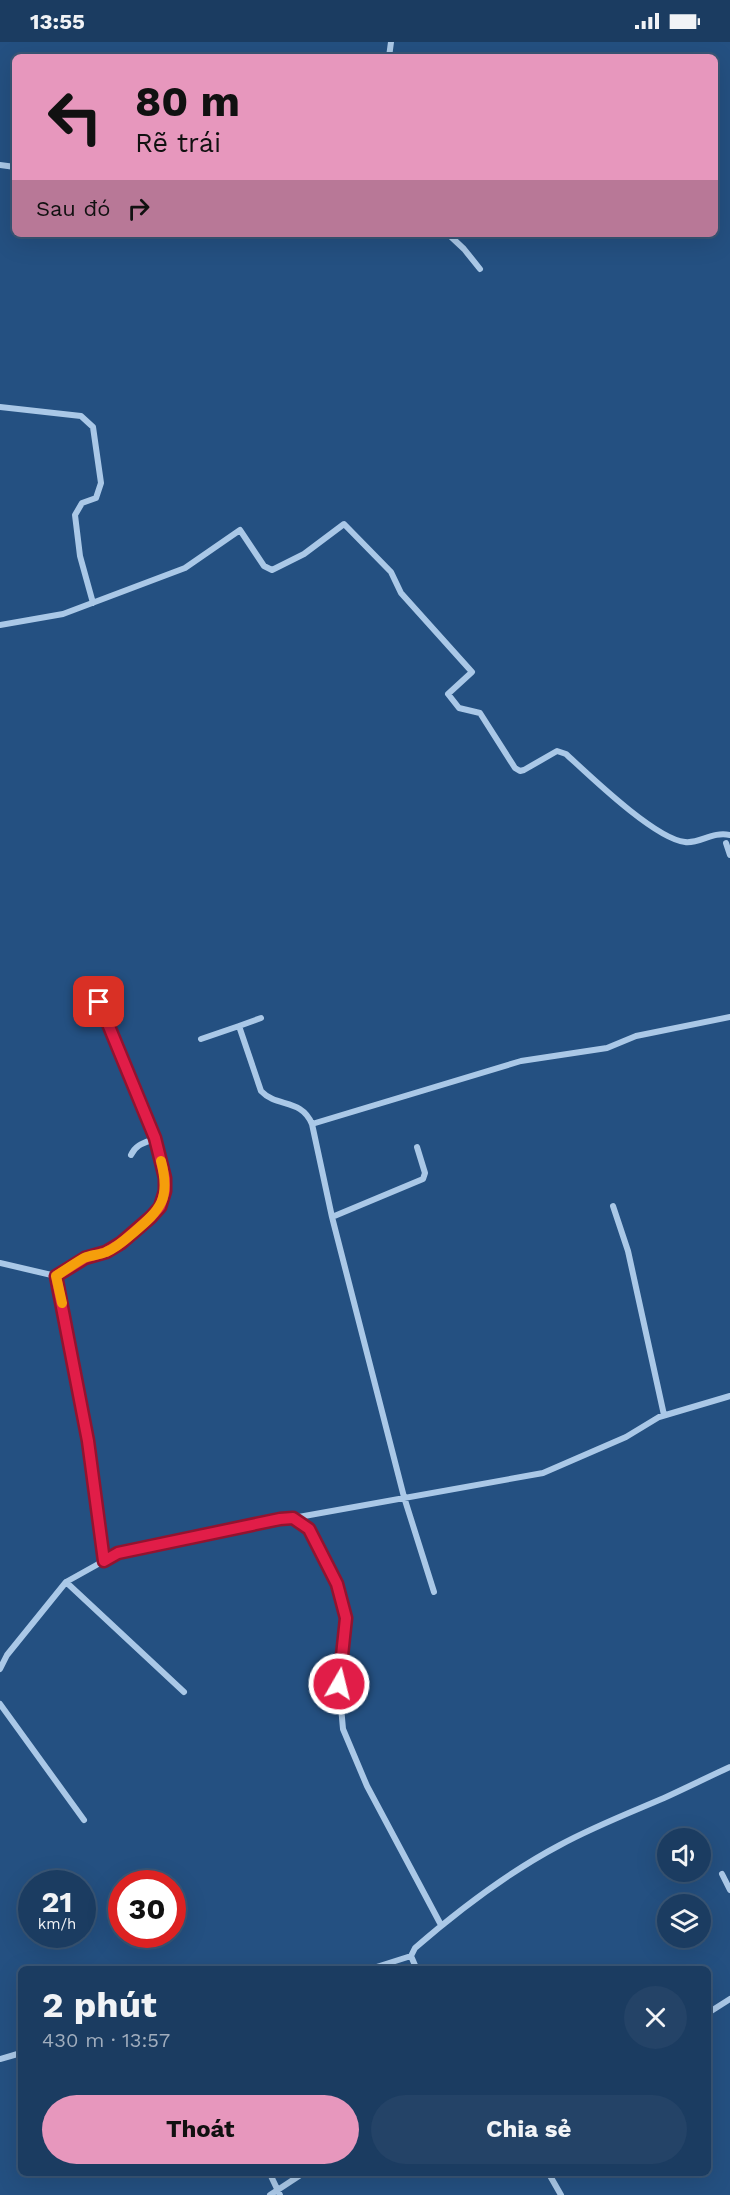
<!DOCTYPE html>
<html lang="vi">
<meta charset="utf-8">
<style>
body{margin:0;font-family:"Work Sans",sans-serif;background:#244367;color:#f1f3f6;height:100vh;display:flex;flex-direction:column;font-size:22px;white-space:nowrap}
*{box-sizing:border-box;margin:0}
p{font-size:20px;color:#a0adbd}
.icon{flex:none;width:33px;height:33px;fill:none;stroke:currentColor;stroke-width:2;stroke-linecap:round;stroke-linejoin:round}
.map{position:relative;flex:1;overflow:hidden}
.drawer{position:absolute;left:18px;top:1924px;width:693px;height:210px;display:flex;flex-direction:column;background:#1b3c61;border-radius:9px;box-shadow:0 6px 24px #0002,0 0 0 2px #395676}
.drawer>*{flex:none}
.guide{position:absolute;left:12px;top:12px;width:706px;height:183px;border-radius:9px;box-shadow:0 6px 24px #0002,0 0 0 2px #395676;background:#e797bd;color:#111;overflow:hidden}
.fabs{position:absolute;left:657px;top:1786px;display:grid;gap:12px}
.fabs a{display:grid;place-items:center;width:54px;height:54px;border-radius:50%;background:#1b3c61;box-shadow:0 6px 24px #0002,0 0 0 2px #395676;font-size:30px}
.speed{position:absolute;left:18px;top:1828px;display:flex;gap:12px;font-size:30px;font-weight:700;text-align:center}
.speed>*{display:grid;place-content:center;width:78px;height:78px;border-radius:50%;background:#1b3c61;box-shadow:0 6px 24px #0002,0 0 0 2px #395676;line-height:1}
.speed small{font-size:15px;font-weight:400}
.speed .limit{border:9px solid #d22;background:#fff;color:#111}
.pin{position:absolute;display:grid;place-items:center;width:51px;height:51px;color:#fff;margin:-26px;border-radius:12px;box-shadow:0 3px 9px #0006}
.me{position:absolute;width:66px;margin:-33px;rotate:8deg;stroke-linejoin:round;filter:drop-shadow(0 0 4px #0008)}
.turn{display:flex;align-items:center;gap:21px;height:126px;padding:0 24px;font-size:27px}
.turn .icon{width:78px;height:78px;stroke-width:2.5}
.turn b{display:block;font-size:42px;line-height:51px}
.then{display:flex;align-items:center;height:57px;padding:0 24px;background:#0003;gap:12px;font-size:22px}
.round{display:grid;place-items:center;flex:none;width:63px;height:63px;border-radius:32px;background:#244367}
.summary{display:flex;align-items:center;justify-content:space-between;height:102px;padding:0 24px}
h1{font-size:36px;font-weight:700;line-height:45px}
.action{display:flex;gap:12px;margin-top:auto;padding:12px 24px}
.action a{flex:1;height:69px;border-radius:36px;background:#e797bd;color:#111;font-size:24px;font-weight:700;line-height:69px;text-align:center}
.action a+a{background:#244367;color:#f1f3f6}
.status{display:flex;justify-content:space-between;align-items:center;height:42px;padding:0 30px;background:#1b3c61;direction:ltr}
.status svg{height:16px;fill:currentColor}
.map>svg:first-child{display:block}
</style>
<div class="status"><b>13:55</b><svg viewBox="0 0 49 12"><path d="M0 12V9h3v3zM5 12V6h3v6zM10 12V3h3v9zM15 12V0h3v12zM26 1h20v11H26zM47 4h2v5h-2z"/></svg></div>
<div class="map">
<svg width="730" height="2153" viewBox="0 0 730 2153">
<rect width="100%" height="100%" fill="#245081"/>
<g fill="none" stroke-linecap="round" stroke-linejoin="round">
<path stroke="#aac8e7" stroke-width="6" d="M389,15L391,0
M0,123L15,125
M448,192L464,207L480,227
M0,365L81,374L93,385L101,441L96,456L82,461L75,473L80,514L93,561
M0,583L63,572L185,526L240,488L264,524L272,528L304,512L344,482L391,530L401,551L472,630L448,652L459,666L480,671L515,726L520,729L524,728L557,709L566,712C590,734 655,797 685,800C700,802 712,789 730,793
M726,801L730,813
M239,984L261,976
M201,997L239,984L261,1049C277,1066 301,1056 312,1082L332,1175
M312,1082L521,1019L607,1006L636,994L730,975
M417,1105L425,1131L423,1137L332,1175L404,1455L434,1550
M131,1113C136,1102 144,1101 155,1097
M613,1164L628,1209L664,1373
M0,1221L56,1234L88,1399L104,1519
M56,1234L85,1216L106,1210L121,1201L151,1175L160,1165L165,1149V1136L155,1096L99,960
M293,1476L543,1431L626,1395L659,1375L730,1354
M66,1540L184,1650
M0,1627L7,1613L66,1540L118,1511L280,1477L293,1476L309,1487L337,1542L346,1576L339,1642L343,1687L367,1744L441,1883
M0,1662L84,1778
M722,1832L730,1848
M367,1928L411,1914
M417,1928L411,1914L415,1906C460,1867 507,1831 560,1803C593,1785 629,1771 664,1756C686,1746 708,1735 730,1725
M708,1971L730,1957
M0,2017L21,2011
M270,2132L280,2153
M549,2132L561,2153
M270,2153L302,2132"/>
</g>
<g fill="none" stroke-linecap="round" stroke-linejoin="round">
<defs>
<path id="route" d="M99,960L155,1096L165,1136V1149L160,1165L151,1175L121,1201L106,1210L85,1216L56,1234L88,1399L104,1519L118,1511L280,1477L293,1476L309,1487L337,1542L346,1576L339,1642"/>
</defs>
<use href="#route" stroke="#92132f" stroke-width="15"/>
<use href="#route" stroke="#e11d48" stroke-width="10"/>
<path stroke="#f59e0b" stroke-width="10" d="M62,1261L56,1234C65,1228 74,1222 84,1216C91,1213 99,1213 106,1210C116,1206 125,1198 133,1191C161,1167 171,1157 161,1119"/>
</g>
</svg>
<div class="fabs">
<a><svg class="icon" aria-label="sound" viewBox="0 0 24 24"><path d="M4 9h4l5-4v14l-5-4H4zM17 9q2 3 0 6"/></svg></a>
<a><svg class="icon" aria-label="layers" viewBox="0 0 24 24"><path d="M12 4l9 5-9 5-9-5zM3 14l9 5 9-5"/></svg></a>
</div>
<div class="speed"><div>21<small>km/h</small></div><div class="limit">30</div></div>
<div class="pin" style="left:99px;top:960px;background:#d93025"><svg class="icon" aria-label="arrive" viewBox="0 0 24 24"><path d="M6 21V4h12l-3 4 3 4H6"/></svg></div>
<svg class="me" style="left:339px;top:1642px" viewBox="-20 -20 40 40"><circle r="17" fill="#e11d48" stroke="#fff" stroke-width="3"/><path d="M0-11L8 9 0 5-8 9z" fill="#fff"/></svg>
<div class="guide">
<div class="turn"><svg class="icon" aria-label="left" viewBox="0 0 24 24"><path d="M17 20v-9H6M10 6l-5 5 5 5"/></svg><div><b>80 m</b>Rẽ trái</div></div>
<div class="then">Sau đó<svg class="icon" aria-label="right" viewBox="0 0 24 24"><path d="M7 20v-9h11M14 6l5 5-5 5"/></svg></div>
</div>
<section class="drawer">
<div class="summary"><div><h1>2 phút</h1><p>430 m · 13:57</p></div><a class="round"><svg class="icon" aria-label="close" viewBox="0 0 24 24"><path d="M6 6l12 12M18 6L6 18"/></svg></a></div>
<div class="action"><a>Thoát</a><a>Chia sẻ</a></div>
</section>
</div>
